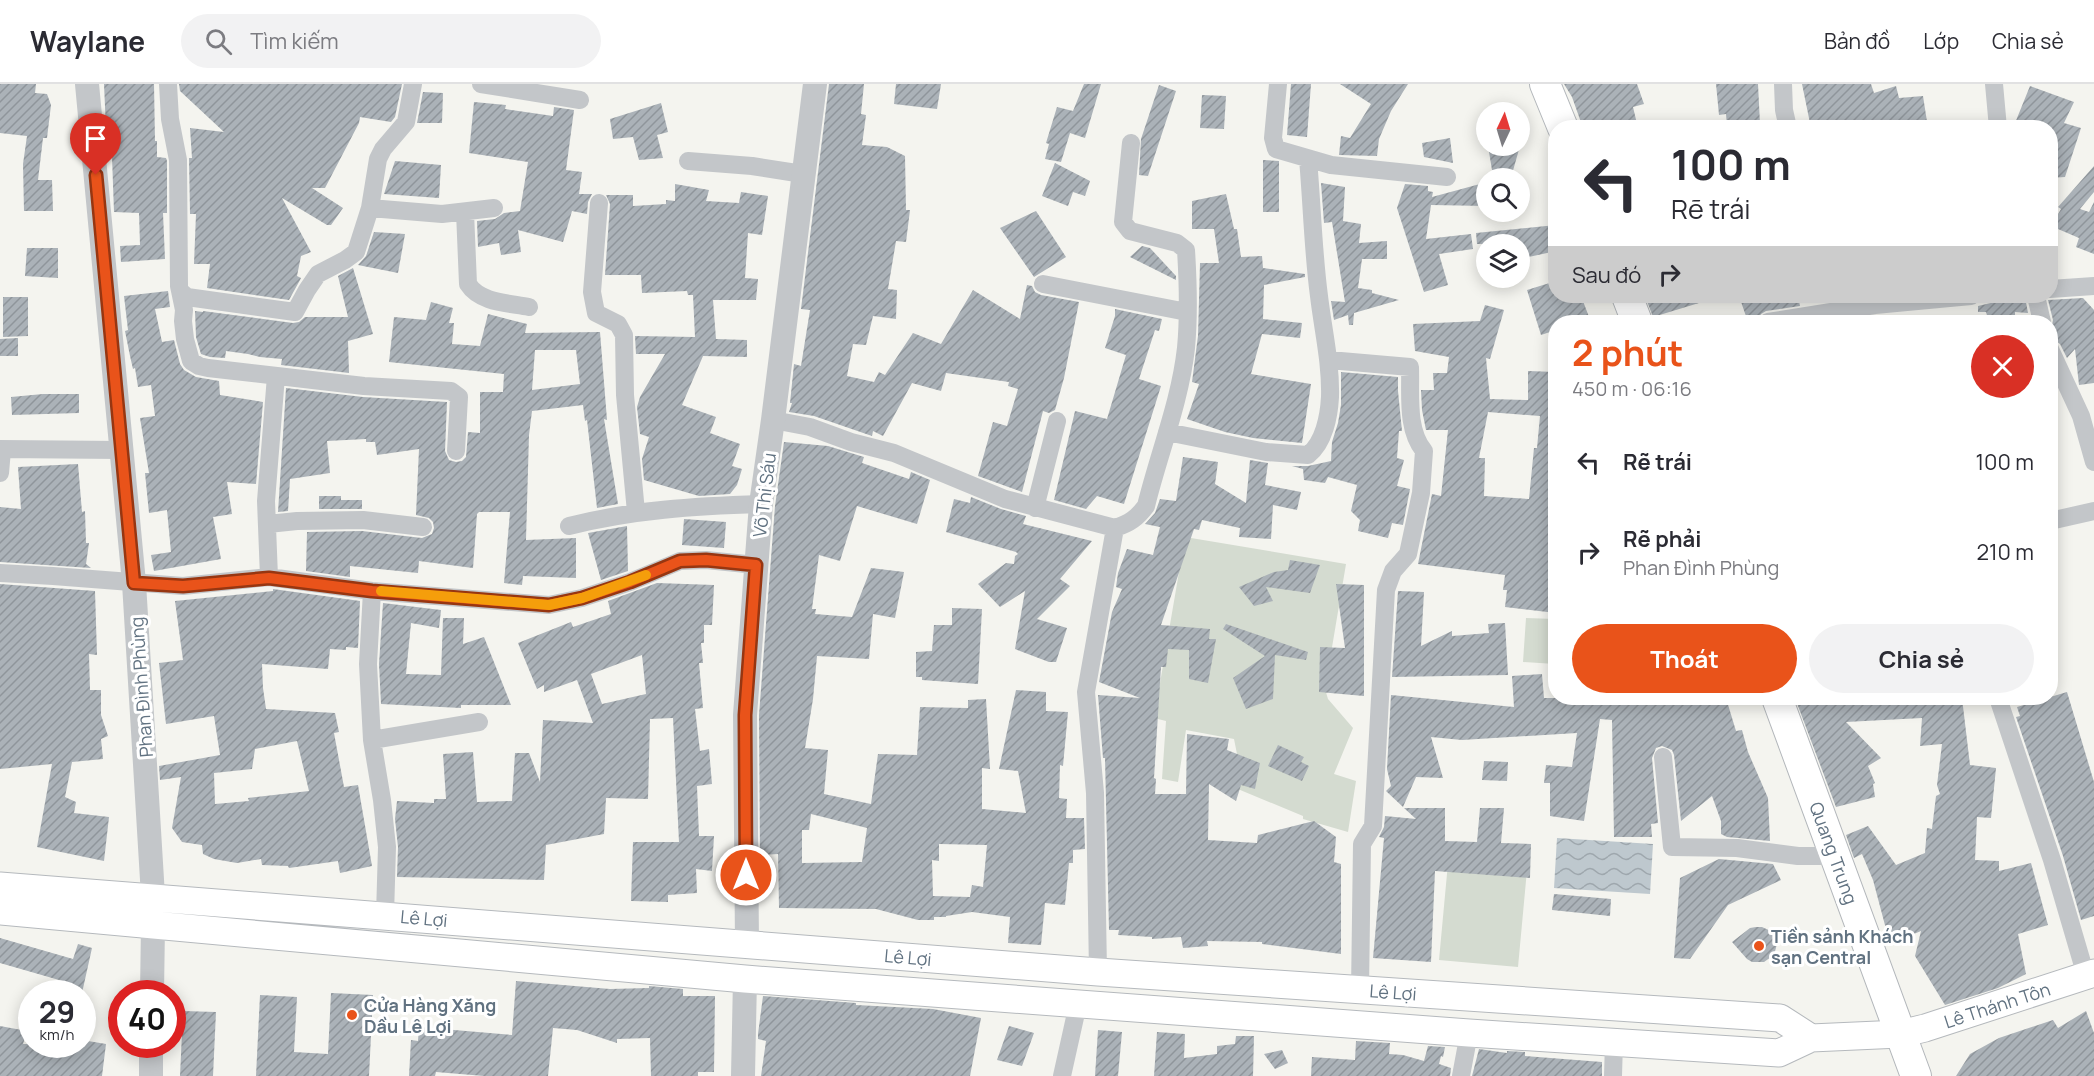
<!DOCTYPE html>
<html lang="vi">
<meta charset="utf-8">
<style>
body{margin:0;font-family:Manrope,sans-serif;background:#f2f2f3;color:#2b2b33;height:100vh;display:flex;flex-direction:column;font-size:22px;white-space:nowrap}
*{box-sizing:border-box;margin:0}
p{font-size:20px;color:#7c7c81}
.icon{flex:none;width:33px;height:33px;fill:none;stroke:currentColor;stroke-width:2;stroke-linecap:round;stroke-linejoin:round}
.map{position:relative;flex:1;overflow:hidden}
.panel{position:absolute;left:1548px;top:231px;width:510px;height:390px;display:flex;flex-direction:column;background:#fff;border-radius:24px;box-shadow:0 3px 15px #0003}
.panel>*{flex:none}
.guide{position:absolute;left:1548px;top:36px;width:510px;height:183px;border-radius:24px;box-shadow:0 3px 15px #0003;background:#fff;color:#2b2b33;overflow:hidden}
.needle{width:39px;rotate:4deg}
.tools{position:absolute;left:1476px;top:18px;display:grid;gap:12px}
.tools a{display:grid;place-items:center;width:54px;height:54px;border-radius:50%;background:#fff;box-shadow:0 3px 15px #0003;font-size:30px}
.speed{position:absolute;left:18px;top:896px;display:flex;gap:12px;font-size:30px;font-weight:700;text-align:center}
.speed>*{display:grid;place-content:center;width:78px;height:78px;border-radius:50%;background:#fff;box-shadow:0 3px 15px #0003;line-height:1}
.speed small{font-size:15px;font-weight:400}
.speed .limit{border:9px solid #d22;background:#fff;color:#111}
.pin{position:absolute;display:grid;place-items:center;width:51px;height:51px;color:#fff;margin:-62px -26px;border-radius:50% 50% 50% 0;rotate:-45deg;box-shadow:0 0 6px #0007}
.pin .icon{rotate:45deg}
.me{position:absolute;width:66px;margin:-33px;rotate:0deg;stroke-linejoin:round;filter:drop-shadow(0 0 4px #0008)}
.turn{display:flex;align-items:center;gap:21px;height:126px;padding:0 24px;font-size:27px}
.turn .icon{width:78px;height:78px;stroke-width:2.5}
.turn b{display:block;font-size:42px;line-height:51px}
.then{display:flex;align-items:center;height:57px;padding:0 24px;background:#0003;gap:12px;font-size:22px}
.round{display:grid;place-items:center;flex:none;width:63px;height:63px;border-radius:32px;background:#f2f2f3}
.summary{display:flex;align-items:center;justify-content:space-between;height:102px;padding:0 24px}
h1{font-size:36px;font-weight:700;line-height:45px;color:#e9531a}
.cta{display:flex;gap:12px;margin-top:auto;padding:12px 24px}
.cta a{flex:1;height:69px;border-radius:36px;background:#e9531a;color:#fff;font-size:24px;font-weight:700;line-height:69px;text-align:center}
.cta a+a{background:#f2f2f3;color:#2b2b33}
ul{padding:0;list-style:none}
li{display:flex;align-items:center;gap:18px;height:90px;padding:0 24px}
li div{flex:1}
li b{display:block;font-size:22px}
li em{font-style:normal}
header{display:flex;align-items:center;gap:36px;box-sizing:border-box;height:84px;padding:0 30px;background:#fff;border-bottom:2px solid #e1e1e2}
header strong{font-size:28px}
nav{display:flex;gap:33px;margin-inline-start:auto;font-size:21px}
.search{width:420px;height:54px;background:#f2f2f3;display:flex;align-items:center;gap:15px;box-sizing:border-box;padding:0 21px;border-radius:33px;color:#7c7c81;font-size:22px}
.map>svg:first-child{display:block}
</style>
<header>
<strong>Waylane</strong>
<div class="search"><svg class="icon" aria-label="search" viewBox="0 0 24 24"><circle cx="10" cy="10" r="6"/><path d="M15 15l6 6"/></svg>Tìm kiếm</div>
<nav><a>Bản đồ</a><a>Lớp</a><a>Chia sẻ</a></nav>
</header>
<div class="map">
<svg width="2094" height="992" viewBox="0 0 2094 992">
<defs>
<pattern id="water-waves" width="16" height="10" patternUnits="userSpaceOnUse" patternTransform="scale(1.5)"><rect width="16" height="10" fill="#bec8ce"/><path d="M0 5q4-4 8 0t8 0" fill="none" stroke="#9ea7ad"/></pattern>
<pattern id="building-hatch" width="6" height="6" patternUnits="userSpaceOnUse" patternTransform="scale(1.5)"><rect width="6" height="6" fill="#abb2b8"/><path d="M-1 1l2-2M0 6l6-6M5 7l2-2" fill="none" stroke="#8f959b"/></pattern>
</defs>
<rect width="100%" height="100%" fill="#f4f4ef"/>
<path fill="#d4dbd0" d="M1185,453L1346,480L1325,605L1328,615L1353,644L1334,690L1356,697L1348,748L1303,735V732L1233,703L1245,674L1237,670L1234,655L1186,646L1178,698L1162,695L1166,637L1154,634Z
M1526,534L1555,535V580L1523,578Z
M1448,779L1527,786L1518,883L1439,876Z"/>
<path fill="url(#water-waves)" d="M1557,754L1653,760L1650,810L1554,804Z"/>
<path fill="url(#building-hatch)" fill-rule="evenodd" d="M0,0H36L35,9L47,10L51,21L47,54H43L38,96H52L53,127H24L23,80L27,52L0,49Z
M104,0H154L155,57H157V73L166,74L167,77V129H163L165,175L121,178L120,162L140,161L139,129L114,128L112,73L109,45H106Z
M179,0H402L395,33L391,38L360,33L359,39L325,104H312L343,124L331,141H327L282,114L311,168L301,172L297,192L301,194L300,196L289,216L207,204L210,180H194L196,130H190L189,74H192L190,44L224,48L180,7Z
M829,0H864L861,30L866,31L862,61L887,63L905,72L906,126H910L906,158L896,157L888,205L897,206L896,235L873,232L866,261L853,260L847,292L874,298L879,288L885,291L913,249L941,260L973,206L1020,235L1027,201L1032,202L1035,208L1041,211L1079,218L1064,294L1055,326L1049,329L1043,327L1022,408L978,392L993,338L1007,342L1018,305L1008,302L1009,298L946,289L941,307L912,299L883,352L873,347L872,352L814,332L789,328L792,319H790L794,280L801,282L810,226L801,225Z
M896,0H941L937,25L894,20Z
M1084,0H1101L1085,54L1070,49L1061,78L1045,75L1049,60L1046,59L1057,23L1073,27Z
M1291,0H1311L1307,53L1287,51Z
M1340,0H1408L1391,27L1379,55L1377,72L1339,71L1341,52L1350,54L1371,20Z
M1564,0H1637L1644,20L1633,23L1638,44H1583L1572,13Z
M1716,0H1758L1760,40L1727,42L1726,30L1719,31Z
M1802,0H1871L1874,9L1896,2L1899,14L1923,12L1928,44H1811Z
M1159,1L1176,7L1148,92L1139,91L1141,55Z
M2030,2L2074,18L2064,39L2081,44L2065,93L2050,94V44H2013Z
M423,8L443,9L442,39H417Z
M1202,11L1226,12L1224,45L1200,44Z
M474,18L506,21L505,25L553,32L554,23L574,26L566,86L582,88L579,110H592L588,118L587,130L572,127L563,158L518,146L521,168L501,171L499,159L478,163L477,137L495,135L504,129L520,127L528,78L469,69Z
M661,19L668,48L657,51L663,74L639,76L633,53L613,55L610,35Z
M1450,54L1453,79L1424,73L1422,59Z
M1488,62H1520L1512,90L1492,86Z
M1263,76L1279,77V128H1263Z
M395,77L441,81L439,114L384,110Z
M1055,79L1090,97L1085,112L1073,108L1068,122L1042,112Z
M2094,82V108L2080,125L2089,128L2094,118V170L2076,163L2079,154L2051,142L2061,125L2058,123Z
M1321,99L1345,103L1343,137L1361,140L1359,159L1387,157V175H1362L1358,204L1372,206V209L1399,216L1354,229L1353,241H1349L1348,231L1334,236L1331,217L1345,218L1332,138L1324,139Z
M675,100L709,106L706,117L739,119L741,108L768,112L762,151L748,149L745,194L758,195L756,216H713L716,255L747,256V273L703,272L682,321L716,333L710,349L740,360L732,382L742,385L737,401L730,410L699,412L644,396L642,375L649,353L640,350L637,323L640,313L665,270H636L635,252L695,253L693,211H688L687,207L642,209L641,191H605L610,120L606,111H633V122L666,120V116L675,117Z
M1405,100L1428,102V107L1433,108L1432,113L1480,100L1486,119V122L1431,121L1426,155L1471,150L1473,165L1439,170L1448,201L1424,208L1397,124Z
M1226,110L1234,145H1237L1241,173L1262,172L1263,184L1305,190V193L1264,201L1263,235L1302,239L1300,254L1262,250L1251,290L1311,300L1302,359L1253,354L1225,348L1187,335L1199,300L1192,298L1198,252L1200,179H1219L1214,145H1192V117Z
M1036,127L1066,173L1034,193L1000,144Z
M1556,141V167L1520,175V160H1477L1476,149Z
M374,148L405,150L398,189L358,181L366,172Z
M1142,162L1150,164L1176,192V196L1130,173Z
M27,164H58V194L25,192Z
M353,184L373,250L348,257L349,289L281,281L282,275L260,273L248,270L226,267L225,274L210,273L201,270L196,253L195,227L203,228V227L293,239L299,238L305,233H348L338,192Z
M1556,197V212H1581L1591,238H1556V246L1541,251L1527,206Z
M168,207L170,223L155,225L162,258L174,256L180,280L184,286L196,293L219,297L220,311L263,318L256,400L227,398L232,430L213,433L221,475L154,487L151,471L171,468L167,426L149,429L145,389H149L140,334L155,332L151,301L138,303L135,284L133,285L130,272L125,247L128,246L124,212Z
M1645,212H1711L1712,215L1653,233Z
M1739,212H1798L1800,222L1766,227L1761,230L1757,238H1748Z
M3,213H28V252L3,253Z
M2016,213H2025L2028,229L2015,228V233L1989,238L1986,228H1978V222Z
M2083,214L2094,226V299L2079,301L2075,265L2067,274L2060,260L2050,253L2053,236L2048,216Z
M431,218L453,224L449,239H454L452,260L480,262L488,230L527,240L525,249L600,248L607,336L604,335L618,420L597,424L587,336L585,337L583,321L532,327L529,351L526,456L576,454V494L523,492L522,501L504,499L510,428H479L477,430L473,484L419,477L418,489L350,482V493L306,487L307,448L362,447L422,454L432,450L434,444L433,438L429,434L416,431L419,365L377,371L375,358H366V355L327,357L330,389L290,395L288,427L278,428L286,304L363,313L447,318L445,367L449,376L456,378L462,377L466,373L468,348L480,349V308H503L504,290L389,278L394,233L426,236ZM535,266H576L580,300L532,306Z
M1485,221L1504,226L1490,275L1486,274L1490,315L1528,316V287L1556,288V529L1505,523L1507,506H1503L1505,491L1418,480L1432,410L1441,412L1448,346H1426L1422,326L1421,306H1434L1433,289H1447L1449,273L1415,267L1413,240L1480,237ZM1488,328L1540,332L1537,364H1534L1529,415L1484,412L1485,374H1479Z
M1115,225L1162,235L1159,247L1155,246L1139,295L1161,302L1124,420L1097,412L1086,425L1054,416L1075,327L1107,335L1126,271L1105,264L1115,232Z
M18,254V272H0V255Z
M1341,288L1398,293V307L1402,347H1399L1397,374L1404,376L1397,402L1410,405L1403,441L1392,439L1388,454L1358,447L1360,436L1351,427L1357,401L1328,393L1325,399L1304,396L1303,385L1292,382H1308L1331,377L1332,358L1338,339L1341,321Z
M43,310H79V329L12,331L11,313Z
M784,358L828,362L864,373L862,379L909,395L911,388L930,396L917,440L857,422L840,477L819,471L812,525H816L815,530L852,533L871,484L904,488L895,534L873,530L869,575L817,572L813,615L805,664L828,666L824,710L871,720L878,670L917,671L920,623L968,624V616L986,615L990,685L982,684V725L1026,729L1018,687L999,685L1016,606L1046,608V627L1068,628L1063,682L1060,681L1059,714L1067,715L1066,734H1084L1085,765L1073,766V779H1069L1065,821L1045,819L1041,861L1008,859L1010,833L972,828L946,832V833H934V836H918L876,825L779,824L778,770L760,771L759,631L775,422ZM811,730L867,744L862,778L802,779V746H809ZM939,760L987,761L983,803L972,801L970,813L933,812L932,776L939,777Z
M1183,373L1218,378L1215,400L1246,419L1250,376L1268,379L1265,401L1301,408L1297,426L1273,421L1271,455L1239,453L1240,444L1202,436L1199,446L1194,445L1161,541L1210,545L1209,555H1216L1208,599L1189,595V566L1168,565L1166,583H1161L1154,694L1156,695L1155,710H1186L1187,650L1229,655L1227,666L1260,679L1255,705L1241,701L1236,717L1209,700L1208,756L1257,759L1258,751L1314,737L1336,753L1334,778L1341,780V870L1262,860V858L1207,857L1208,862L1183,864L1181,853L1152,855V853L1118,851L1119,846H1109L1105,674H1103L1098,611L1140,614L1099,598L1112,528L1122,505L1116,503L1118,489L1127,465L1153,471L1160,443L1145,440L1155,429L1160,415L1176,417Z
M78,380L82,428L85,427L86,459H89L86,480L91,484L0,478V423L21,425L18,383Z
M319,412H341V416H362V425H319Z
M971,413L1001,425L1026,432L1023,440L1092,457L1060,495L1070,502L1037,535L1067,544L1056,578H1049L1015,565L1025,507L1000,523L978,500L1006,479L1014,480L1015,472L1018,470L1016,468L946,448L954,415L970,419Z
M684,435L726,438L724,464L682,461Z
M627,442L628,487L601,496L588,449Z
M1290,476L1320,481L1310,509L1266,503L1273,517L1254,522L1239,503L1274,488L1288,486Z
M657,499L714,501L712,541H704V559H701L703,579H699L703,624L695,625L700,667L709,665L712,700L697,702L699,752H714L712,787L696,785L697,809L668,811V818L631,817L633,758H679L673,634L650,635L648,715L606,714L604,750L546,761L544,796L397,793L398,763L395,735L397,717L434,719V715H446L443,670L473,668L477,718L512,717L515,669H529L540,698L543,636L593,639L577,596L544,608V601L537,605L518,559L571,538L573,543L611,530L608,517ZM642,571L646,610L602,620L591,590Z
M0,500L95,507L97,571L89,570L90,606H101V631L108,652L101,655L103,675L72,678L65,713L76,718L74,729L109,733L104,777L37,763L52,680L0,685Z
M1336,500L1364,501V612L1319,608L1320,563L1345,564Z
M273,505L360,517L358,564L346,563V566L330,565L328,585L262,580L263,604L266,625L335,629L339,648L334,649L344,703L358,701L372,782L340,789L338,777L289,784L288,782L262,781L261,775L237,779L214,775L203,770L202,761L182,758L172,744L181,693L160,696L159,682L220,671L214,632L166,640L159,579L183,576L175,517L273,507ZM297,657L309,707L248,714L249,717L215,720L214,689L252,685L255,665Z
M1398,507L1424,508L1421,562L1452,547V552L1489,549L1488,540L1505,539L1508,591L1392,593Z
M383,519L441,526L439,544L411,539L406,590L441,591L443,534H464L463,560L484,553L511,621H461V624L381,620L379,580Z
M952,524L982,525L978,600L922,596V593H916V568L932,567L934,541H952Z
M1226,540L1308,568L1306,576L1275,571L1273,615L1246,625L1233,594L1265,572L1223,545Z
M1542,590L1544,614H1726L1736,647L1742,646L1748,668L1768,714L1770,757L1727,753L1721,750V737L1712,712L1681,737L1674,671L1672,666L1662,662L1656,664L1652,674L1658,739L1651,740L1652,753H1614L1612,636L1600,635L1584,737L1550,732V699H1544L1546,681L1572,683L1577,649L1462,656L1431,653L1443,694L1416,693L1403,723L1386,707L1391,702L1387,685L1391,611L1514,623L1512,592Z
M2067,608L2094,698V832L2081,836L2063,772L2016,633L2020,632L2017,623Z
M1795,614H1962L1970,681L1996,684L1991,734L1977,733L1975,776L1999,777V787L2031,779L2048,841L2018,850L2026,890L1998,904L1945,921L1915,872L1921,847L1890,860L1873,796L1862,770L1854,774L1846,751L1868,742L1896,781L1925,769L1927,744L1932,745L1936,712L1940,710L1937,701L1942,660L1920,662L1922,634L1846,638L1881,674L1868,682L1875,699L1873,700L1875,713L1836,723Z
M1278,661L1304,673L1301,678L1309,682L1302,697L1268,682Z
M1484,677L1508,678L1507,697L1482,696Z
M1404,724H1445V757L1477,758L1480,724H1504L1501,759L1531,760L1530,794L1435,787L1431,878L1373,874L1384,754L1379,753L1384,743L1385,732L1416,735Z
M1719,775L1773,780L1781,796L1728,821L1690,875L1674,874L1680,794Z
M1554,810L1611,815L1610,832L1552,826Z
M1756,843H1762L1773,848L1777,860L1774,871L1764,878H1752L1747,875L1732,858L1750,844Z
M0,854L73,875L78,860L92,864L82,909H63L66,898L0,879Z
M516,897L610,905L649,904V902L683,905V912H715L714,988H698V992H651L650,954L617,955V959L577,946L553,944L548,992H484L436,988L435,992H409L411,956L418,957L419,943L512,951Z
M331,909L373,911L369,992H256L260,911L297,913L294,968L328,970Z
M763,912L856,919V921L933,925L981,934L970,992H761L766,957L758,955V950Z
M183,927L216,928L213,992H180Z
M2086,927L2094,949V992H1956L1970,970L1999,954L2053,936L2058,944Z
M0,942L27,947L23,960H82V956L106,960L102,992H0Z
M1009,942L1034,949L1022,982L997,976Z
M1098,946L1122,948L1118,992H1095Z
M1157,948L1185,950L1184,974L1217,970V962L1235,960L1236,952H1254L1253,992H1154Z
M1356,957L1390,959L1389,970L1403,971L1424,977L1428,962L1445,963L1443,973L1441,972L1439,980L1451,984L1450,992H1311L1312,973L1355,976Z
M1479,965L1507,969V967L1525,968V972L1602,978V992H1472Z
M1282,966L1288,979L1275,985L1264,970Z"/>
<g fill="none" stroke-linecap="round" stroke-linejoin="round">
<defs>
<path id="secondary" d="M0,802L1098,888L1780,934L1811,954
M0,827L745,895L1469,949L1779,969L1811,954L1900,950L1925,944L2094,889"/>
<path id="primary" d="M1545,0L1563,44
M1627,212L1637,238
M1777,614L1916,992"/>
</defs>
<use href="#secondary" stroke="#b5b9bd" stroke-width="29"/>
<use href="#primary" stroke="#b3b7bb" stroke-width="32"/>
<path stroke="#c3c6c9" stroke-width="18" d="M168,0L170,35L178,76L179,202L184,226L183,237L185,255L191,277L199,282L208,284L364,302L451,307L459,313L456,367
M481,0L580,16
M1278,0L1273,54L1276,65L1331,81L1447,93
M1783,0L1784,26L1788,44
M1994,0L1998,44
M688,77L752,82L803,90
M599,119L592,208L596,229L618,240L624,251L625,311L636,428
M370,124L442,130L494,124
M465,128L468,200C480,219 509,219 529,223
M1043,200L1187,228
M2050,205L2094,202
M181,208L187,213L295,228L307,206L318,190L345,176L356,168L370,124L378,75L383,65L406,38L413,0
M2036,212L2042,238
M1768,238L1875,221L1971,212
M2050,265L2081,332L2094,378
M1329,276L1410,283C1411,310 1406,345 1424,367L1421,409L1408,470L1393,487L1386,506L1373,742L1362,760L1360,906
M773,336L810,343L851,358L894,369L1005,415L1115,444
M1167,348L1266,368L1308,371C1324,359 1329,332 1330,313C1331,279 1323,246 1319,212C1313,167 1312,120 1308,75
M0,365L122,366
M0,389L2,366
M1035,424L1057,337
M2050,437L2094,427
M268,440L297,437L363,436L423,443
M569,442C632,426 695,422 761,420
M0,489L53,492L183,502L269,493L372,507L549,521L582,514L630,498L680,477L706,476L756,481
M269,493L266,417L276,292
M372,507L368,580L372,656L382,716L387,763L385,831
M1998,614L2052,776L2086,892
M372,656L479,638
M1663,673L1672,763L1737,764L1798,772H1836
M1098,888L1095,709L1086,608L1115,444C1130,439 1137,434 1146,422C1159,369 1180,318 1186,264C1189,232 1188,198 1186,166L1177,159L1130,147L1123,138L1131,59
M1062,992L1078,920
M1461,992L1469,949
M1613,992L1614,958"/>
<path stroke="#c3c6c9" stroke-width="24" d="M87,0L134,499L153,812
M747,860L745,631L761,420L773,336L815,0
M152,909L153,841
M151,992V960
M743,992L745,895"/>
<use href="#secondary" stroke="#fff" stroke-width="27"/>
<use href="#primary" stroke="#fff" stroke-width="30"/>
</g>
<g fill="none" stroke-linecap="round" stroke-linejoin="round">
<defs>
<path id="route" d="M96,91L134,499L183,502L269,494L372,507L549,521L582,514L630,498L680,477L706,476L756,481L745,631L746,791"/>
</defs>
<use href="#route" stroke="#973611" stroke-width="15"/>
<use href="#route" stroke="#e9531a" stroke-width="10"/>
<path stroke="#f59e0b" stroke-width="10" d="M381,507L549,521L582,514L646,491"/>
</g>
<g fill="#e9531a" stroke="#fff" stroke-width="2">
<circle cx="1759" cy="862" r="6"/>
<circle cx="352" cy="931" r="6"/>
</g>
<g text-anchor="middle" dominant-baseline="central" stroke-width="6" stroke-linejoin="round" paint-order="stroke">
<g font-size="18" fill="#617281" stroke="#fff">
<text transform="translate(764 411) rotate(-83)">Võ Thị Sáu</text>
<text transform="translate(141 603) rotate(-94)">Phan Đình Phùng</text>
<text transform="translate(1834 769) rotate(70)">Quang Trung</text>
<text transform="translate(424 834) rotate(5)">Lê Lợi</text>
<text transform="translate(908 873) rotate(5)">Lê Lợi</text>
<text transform="translate(1393 908) rotate(4)">Lê Lợi</text>
<text transform="translate(1997 921) rotate(-18)">Lê Thánh Tôn</text>
</g>
<g font-size="18" font-weight="bold" fill="#617281" stroke="#fff" text-anchor="start">
<text x="1771" y="852">Tiền sảnh Khách<tspan x="1771" dy="21">sạn Central</tspan></text>
<text x="364" y="921">Cửa Hàng Xăng<tspan x="364" dy="21">Dầu Lê Lợi</tspan></text>
</g>
</g>
</svg>
<div class="tools">
<a><svg class="needle" viewBox="-14 -14 28 28"><path d="M0-13l5 13h-10z" fill="#e53935"/><path d="M0 13l5-13h-10z" fill="#7c7c81"/></svg></a>
<a><svg class="icon" aria-label="search" viewBox="0 0 24 24"><circle cx="10" cy="10" r="6"/><path d="M15 15l6 6"/></svg></a>
<a><svg class="icon" aria-label="layers" viewBox="0 0 24 24"><path d="M12 4l9 5-9 5-9-5zM3 14l9 5 9-5"/></svg></a>
</div>
<div class="speed"><div>29<small>km/h</small></div><div class="limit">40</div></div>
<div class="pin" style="left:96px;top:91px;background:#d93025"><svg class="icon" aria-label="arrive" viewBox="0 0 24 24"><path d="M6 21V4h12l-3 4 3 4H6"/></svg></div>
<svg class="me" style="left:746px;top:791px" viewBox="-20 -20 40 40"><circle r="17" fill="#e9531a" stroke="#fff" stroke-width="3"/><path d="M0-11L8 9 0 5-8 9z" fill="#fff"/></svg>
<div class="guide">
<div class="turn"><svg class="icon" aria-label="left" viewBox="0 0 24 24"><path d="M17 20v-9H6M10 6l-5 5 5 5"/></svg><div><b>100 m</b>Rẽ trái</div></div>
<div class="then">Sau đó<svg class="icon" aria-label="right" viewBox="0 0 24 24"><path d="M7 20v-9h11M14 6l5 5-5 5"/></svg></div>
</div>
<section class="panel">
<div class="summary"><div><h1>2 phút</h1><p>450 m · 06:16</p></div><a class="round" style="background:#d93025;color:#fff"><svg class="icon" aria-label="close" viewBox="0 0 24 24"><path d="M6 6l12 12M18 6L6 18"/></svg></a></div>
<ul>
<li><svg class="icon" aria-label="left" viewBox="0 0 24 24"><path d="M17 20v-9H6M10 6l-5 5 5 5"/></svg><div><b>Rẽ trái</b></div><em>100 m</em></li>
<li><svg class="icon" aria-label="right" viewBox="0 0 24 24"><path d="M7 20v-9h11M14 6l5 5-5 5"/></svg><div><b>Rẽ phải</b><p>Phan Đình Phùng</p></div><em>210 m</em></li>
</ul>
<div class="cta"><a>Thoát</a><a>Chia sẻ</a></div>
</section>
</div>
